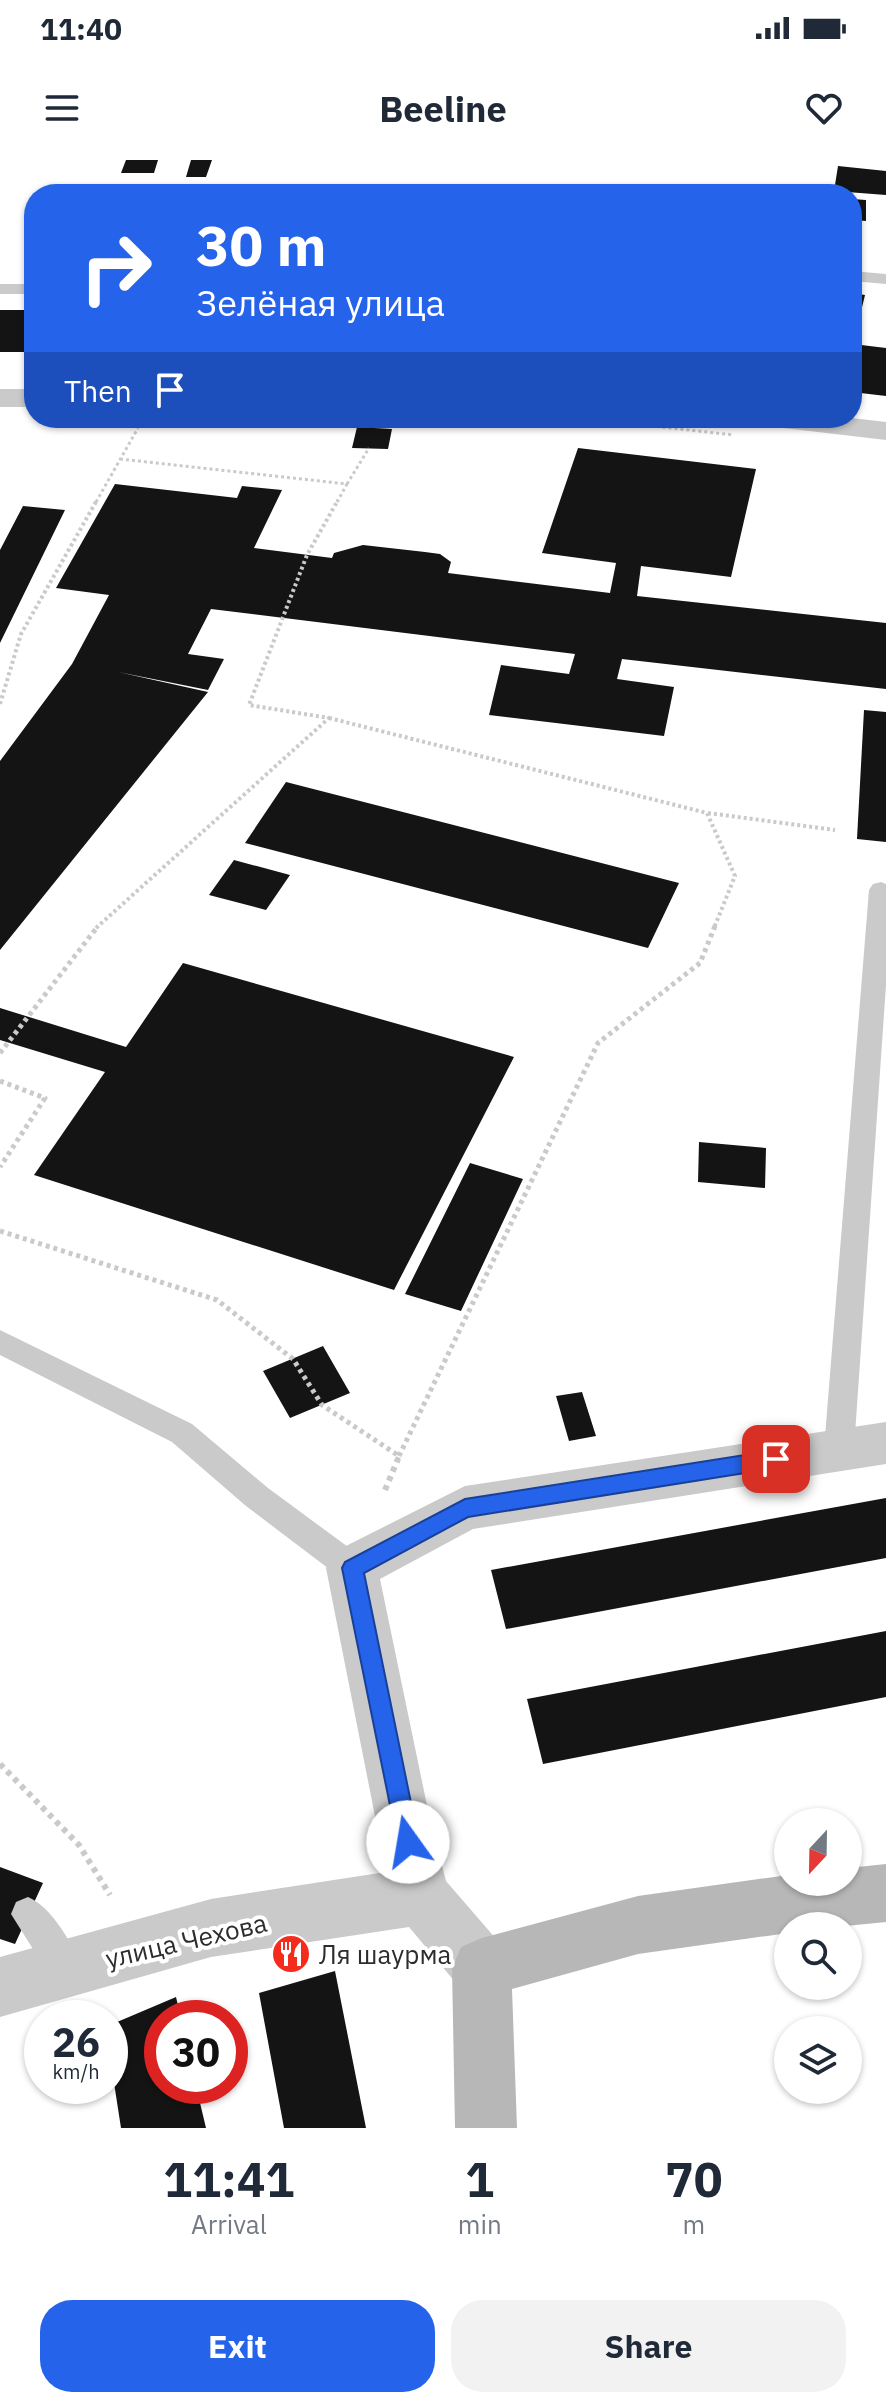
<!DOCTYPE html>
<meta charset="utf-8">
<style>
body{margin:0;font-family:"IBM Plex Sans",sans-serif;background:#f2f2f3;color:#1f2937;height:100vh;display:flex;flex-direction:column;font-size:30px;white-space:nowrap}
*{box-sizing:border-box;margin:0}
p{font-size:26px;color:#747a83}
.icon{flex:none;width:44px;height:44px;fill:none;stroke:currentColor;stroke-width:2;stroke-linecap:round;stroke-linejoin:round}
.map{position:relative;height:1968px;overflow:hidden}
.sheet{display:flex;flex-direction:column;background:#fff;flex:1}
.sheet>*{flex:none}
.top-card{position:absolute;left:24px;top:24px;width:838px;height:244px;border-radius:32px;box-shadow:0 2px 6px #0004;background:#2563eb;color:#fff;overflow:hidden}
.needle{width:52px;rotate:202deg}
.tools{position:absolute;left:774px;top:1648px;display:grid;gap:16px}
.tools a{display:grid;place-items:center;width:88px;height:88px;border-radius:50%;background:#fff;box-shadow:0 2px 6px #0004;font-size:40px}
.speed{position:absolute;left:24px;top:1840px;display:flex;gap:16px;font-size:40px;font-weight:700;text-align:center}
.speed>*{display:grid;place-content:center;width:104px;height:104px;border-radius:50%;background:#fff;box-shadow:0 2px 6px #0004;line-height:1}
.speed small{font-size:20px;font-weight:400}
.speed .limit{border:12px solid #d22;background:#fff;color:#111}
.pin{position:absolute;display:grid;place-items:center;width:68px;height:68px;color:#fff;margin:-34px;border-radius:16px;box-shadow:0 4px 12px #0006}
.me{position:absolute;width:88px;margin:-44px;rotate:347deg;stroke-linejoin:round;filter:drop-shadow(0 0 6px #0008)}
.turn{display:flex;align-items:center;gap:28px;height:168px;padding:0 40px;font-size:36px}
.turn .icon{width:104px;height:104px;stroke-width:2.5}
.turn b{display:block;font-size:56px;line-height:68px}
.then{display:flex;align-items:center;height:76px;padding:0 40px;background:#0003;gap:16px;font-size:30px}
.eta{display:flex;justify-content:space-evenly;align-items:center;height:136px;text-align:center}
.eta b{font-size:48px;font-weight:800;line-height:56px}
.action{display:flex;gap:16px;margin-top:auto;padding:16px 40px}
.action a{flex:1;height:92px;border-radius:32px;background:#2563eb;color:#fff;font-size:32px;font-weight:800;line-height:92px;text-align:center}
.action a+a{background:#f2f2f3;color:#1f2937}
.status{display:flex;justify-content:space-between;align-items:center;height:56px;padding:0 40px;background:#fff;direction:ltr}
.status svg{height:22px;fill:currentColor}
header{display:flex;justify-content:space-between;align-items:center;height:104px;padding:0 40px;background:#fff;font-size:36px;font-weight:800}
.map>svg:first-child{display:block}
</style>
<div class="status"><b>11:40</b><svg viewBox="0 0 49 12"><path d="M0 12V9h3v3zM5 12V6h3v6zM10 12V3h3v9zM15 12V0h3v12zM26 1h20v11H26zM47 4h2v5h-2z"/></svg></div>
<header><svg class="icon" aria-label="menu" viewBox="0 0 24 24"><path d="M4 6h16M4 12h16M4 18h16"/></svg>Beeline<svg class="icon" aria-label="heart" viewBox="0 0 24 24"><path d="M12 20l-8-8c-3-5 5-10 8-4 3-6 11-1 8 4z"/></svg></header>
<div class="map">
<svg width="886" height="1968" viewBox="0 0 886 1968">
<rect width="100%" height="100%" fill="#fff"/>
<path fill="#141414" d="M126,0H158L154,13H121Z
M191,0H212L206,17H186Z
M838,6L886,11V35L834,31Z
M852,39L866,40V61L852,60Z
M852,133L865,135L853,184L886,188V236L852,232Z
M0,150H34V192H0Z
M357,267L392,269L388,289L352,288Z
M578,288L756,309L731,417L641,406L637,436L886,463V529L622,499L617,519L674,527L664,576L489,555L501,505L569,514L575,494L211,449L188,494L224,499L208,530L118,512L208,532L0,790V601L72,504L109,435L56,428L115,324L237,338L242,326L282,330L254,388L332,398L334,393L363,385L425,392L440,394L451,402L448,413L610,433L616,403L542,393Z
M23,346L65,350L0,483V390Z
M864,550L886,552V682L857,679Z
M286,622L679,723L648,788L245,683Z
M234,700L290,715L266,750L209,735Z
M183,803L514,897L394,1130L34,1015L105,912L0,880V848L126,887Z
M699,982L766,988L765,1028L698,1022Z
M470,1003L523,1019L461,1151L405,1134Z
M323,1186L350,1233L290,1258L263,1211Z
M582,1232L596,1276L569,1281L556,1236Z
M886,1338V1398L506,1469L491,1410Z
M886,1471V1537L543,1604L527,1539Z
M0,1707L43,1723L15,1784L0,1779Z
M335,1811L366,1968H284L259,1833Z
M176,1837L181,1858H162V1926H196L206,1968H121L110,1897V1865Z"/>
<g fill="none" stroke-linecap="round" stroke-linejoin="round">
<path stroke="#cacaca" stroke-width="3" stroke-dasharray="3 3" stroke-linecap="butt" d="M579,258L734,275
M375,268L377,258
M120,299L347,324L337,342
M347,324L369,288
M96,342L138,268"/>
<path stroke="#cacaca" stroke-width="4" stroke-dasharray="3 3" stroke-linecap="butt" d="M0,544L21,474L97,340
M329,558L707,653L735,716L714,768
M708,653L835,670
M96,768L329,558L249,545L307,395L338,340"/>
<path stroke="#cacaca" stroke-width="5" stroke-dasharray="4 4" stroke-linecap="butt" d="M0,893L98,766
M0,921L45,938L0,1007
M0,1071L217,1140L293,1199L322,1245L399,1296L397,1301
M399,1296L598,883L700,803L715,766"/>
<path stroke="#cacaca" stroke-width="6" stroke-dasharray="5 5" stroke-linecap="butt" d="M385,1330L398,1299
M0,1604L79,1685L110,1735"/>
<path fill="#cacaca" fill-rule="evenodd" d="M67,27L142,29L150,34H61L62,29Z
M852,111L886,114V124L852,121Z
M0,124H34V134H0Z
M881,722L886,724V825L854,1289L849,1298L839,1302L829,1298L824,1289L869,730L873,724Z
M0,1170L192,1264L268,1328L363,1398L367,1408L363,1418L352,1422L341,1418L246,1346L172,1282L0,1195Z
M28,1737C52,1747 73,1785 83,1809L77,1821L65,1827L53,1821L11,1754L16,1742Z"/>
<path fill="#cacaca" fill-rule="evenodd" d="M0,229H34V247H0Z
M760,258H852L886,262V280L775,267L764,264Z
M886,1262V1304L473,1369L380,1419L429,1655L446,1721L503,1787L512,1808L503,1829L482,1838L461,1829L409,1767L211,1797L0,1857V1797L211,1739L386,1712L326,1408L334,1392L465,1326Z"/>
<path fill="#b7b7b7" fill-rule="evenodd" d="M886,1704V1762L846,1766H788V1773L638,1794L512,1829L517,1968H455L452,1808L461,1787L482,1778L638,1736L788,1715V1722H848V1708Z"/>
</g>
<path fill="#2563eb" stroke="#184099" stroke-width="2" d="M776,1290L784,1293L787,1299L784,1305L776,1308L468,1357L364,1413L419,1682L416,1690L408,1693L399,1690L342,1408L345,1402L465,1339Z"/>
<defs>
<symbol id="restaurant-disc" viewBox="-11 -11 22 22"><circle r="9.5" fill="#f52b1d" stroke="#fff"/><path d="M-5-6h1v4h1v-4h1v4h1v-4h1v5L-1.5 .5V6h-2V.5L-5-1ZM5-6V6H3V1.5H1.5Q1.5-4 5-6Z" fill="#fff"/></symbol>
</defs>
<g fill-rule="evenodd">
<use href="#restaurant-disc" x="269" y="1772" width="44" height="44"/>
</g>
<g text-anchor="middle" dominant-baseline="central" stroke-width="8" stroke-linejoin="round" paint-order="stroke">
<g font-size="26" fill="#2d2d2d" stroke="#fff">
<text transform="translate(186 1780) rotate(-13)">улица Чехова</text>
</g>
<g font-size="26" fill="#2d2d2d" stroke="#fff" text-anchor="start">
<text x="319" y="1794">Ля шаурма</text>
</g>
</g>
</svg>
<div class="tools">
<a><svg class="needle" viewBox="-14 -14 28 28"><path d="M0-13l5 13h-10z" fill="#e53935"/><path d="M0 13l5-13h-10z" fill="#747a83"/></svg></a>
<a><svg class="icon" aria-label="search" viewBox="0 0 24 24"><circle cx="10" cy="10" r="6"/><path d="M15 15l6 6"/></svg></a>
<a><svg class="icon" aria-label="layers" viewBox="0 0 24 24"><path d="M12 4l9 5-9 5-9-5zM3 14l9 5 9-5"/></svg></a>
</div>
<div class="speed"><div>26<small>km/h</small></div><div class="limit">30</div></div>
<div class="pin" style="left:776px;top:1299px;background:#d93025"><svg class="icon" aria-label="arrive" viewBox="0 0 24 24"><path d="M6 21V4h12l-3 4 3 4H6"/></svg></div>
<svg class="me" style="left:408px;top:1682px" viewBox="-20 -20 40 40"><circle r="19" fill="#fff"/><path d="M0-13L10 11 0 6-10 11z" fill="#2563eb"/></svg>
<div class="top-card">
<div class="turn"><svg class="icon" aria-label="right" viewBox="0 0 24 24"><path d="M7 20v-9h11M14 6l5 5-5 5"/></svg><div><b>30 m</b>Зелёная улица</div></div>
<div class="then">Then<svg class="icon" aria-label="arrive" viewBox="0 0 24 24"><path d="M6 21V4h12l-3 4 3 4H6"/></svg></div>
</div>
</div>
<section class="sheet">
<div class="eta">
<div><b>11:41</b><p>Arrival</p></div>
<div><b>1</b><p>min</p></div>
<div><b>70</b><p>m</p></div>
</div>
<div class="action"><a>Exit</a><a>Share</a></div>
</section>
